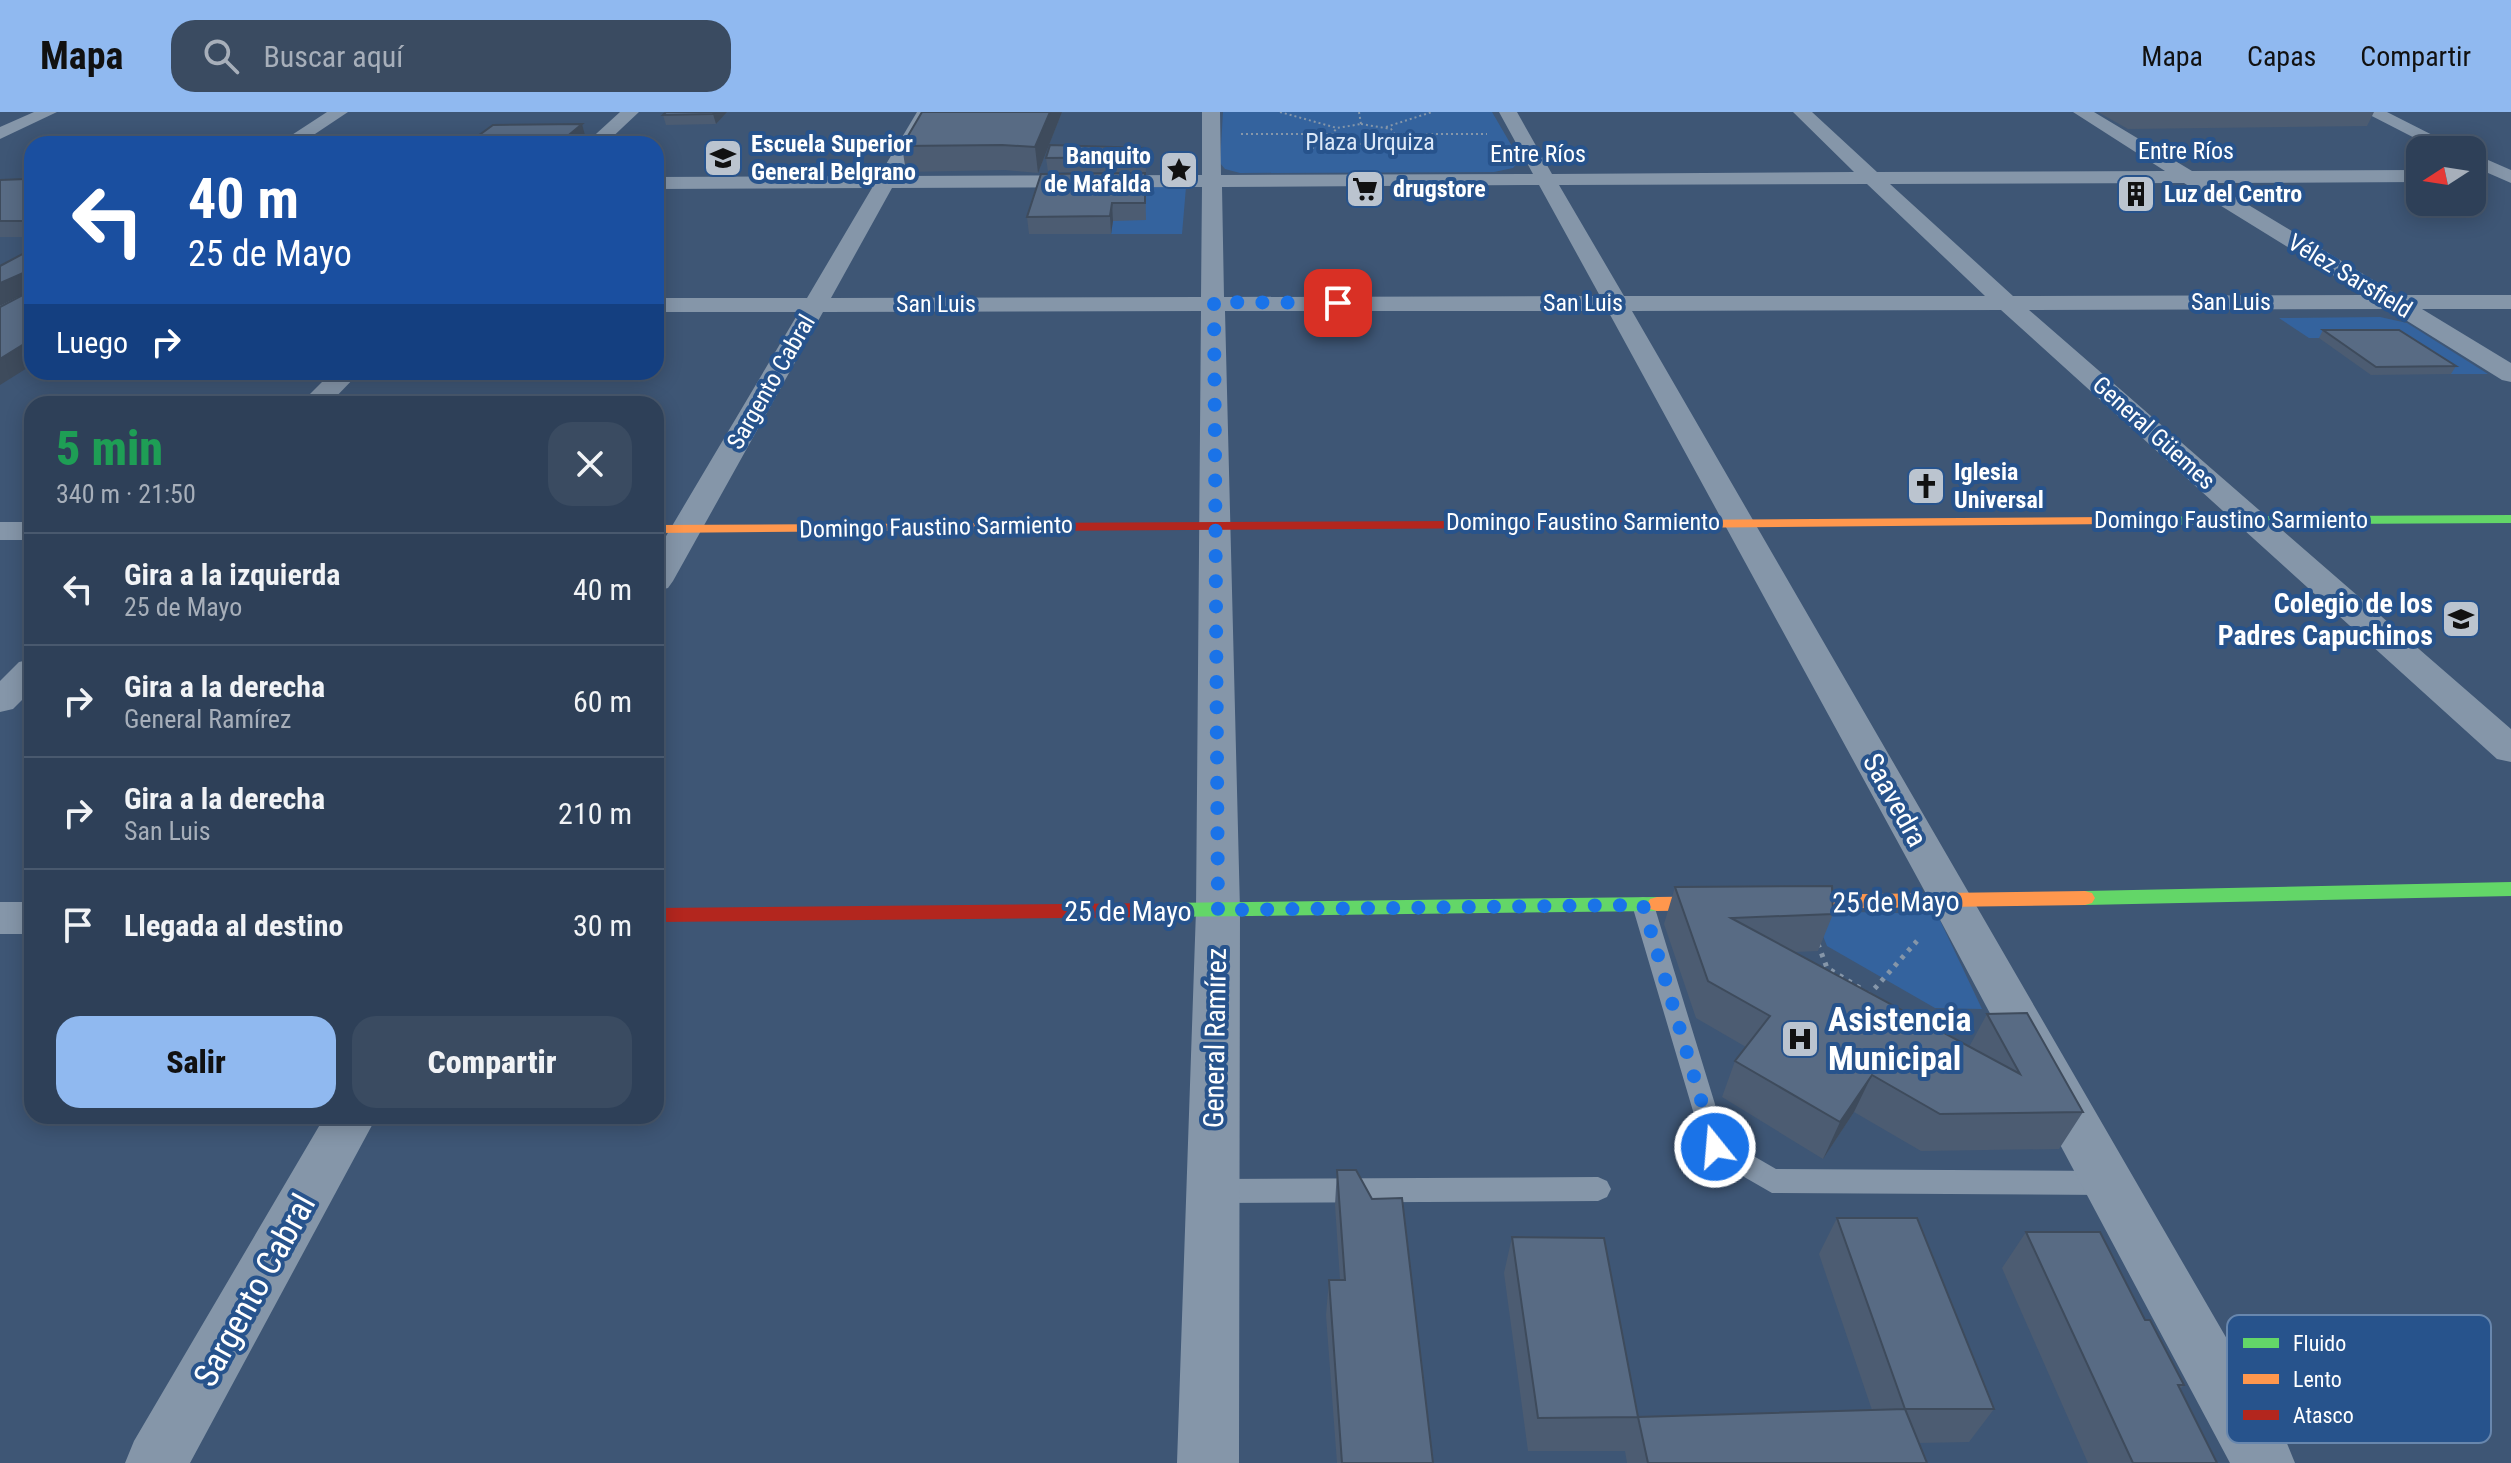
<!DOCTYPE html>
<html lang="es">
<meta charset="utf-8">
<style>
body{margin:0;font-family:"Roboto Condensed",sans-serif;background:#3a4b61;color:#f1f3f6;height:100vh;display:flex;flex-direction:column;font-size:30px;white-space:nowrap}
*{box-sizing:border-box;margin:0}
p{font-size:26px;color:#a7afba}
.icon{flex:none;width:44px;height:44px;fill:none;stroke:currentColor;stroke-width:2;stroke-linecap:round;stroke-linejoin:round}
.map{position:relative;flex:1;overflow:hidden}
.drawer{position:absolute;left:24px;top:284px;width:640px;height:728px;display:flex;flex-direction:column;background:#2e4058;border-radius:24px;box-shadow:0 4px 20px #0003,0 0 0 2px #49596e}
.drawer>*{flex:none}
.top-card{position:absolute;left:24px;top:24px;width:640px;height:244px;border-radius:24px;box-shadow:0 4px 20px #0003,0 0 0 2px #49596e;background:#1a4fa0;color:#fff;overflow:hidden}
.needle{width:52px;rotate:258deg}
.controls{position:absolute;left:2406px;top:24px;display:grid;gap:16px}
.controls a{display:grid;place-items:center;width:80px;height:80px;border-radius:16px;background:#2e4058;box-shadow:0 4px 20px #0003,0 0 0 2px #49596e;font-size:40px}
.pin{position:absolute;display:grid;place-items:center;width:68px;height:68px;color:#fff;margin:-34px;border-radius:16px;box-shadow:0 4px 12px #0006}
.me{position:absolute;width:88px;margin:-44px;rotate:343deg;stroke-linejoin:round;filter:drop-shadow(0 0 6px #0008)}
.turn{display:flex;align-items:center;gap:28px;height:168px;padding:0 32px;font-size:36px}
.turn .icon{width:104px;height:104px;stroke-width:2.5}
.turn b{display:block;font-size:56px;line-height:68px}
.then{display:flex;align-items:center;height:76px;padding:0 32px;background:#0003;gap:16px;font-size:30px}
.round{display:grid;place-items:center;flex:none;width:84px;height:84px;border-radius:24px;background:#3a4b61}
.head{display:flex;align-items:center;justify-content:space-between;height:136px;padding:0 32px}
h1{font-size:48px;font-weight:800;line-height:60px;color:#1e9e55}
.button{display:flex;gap:16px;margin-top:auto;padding:16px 32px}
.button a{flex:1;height:92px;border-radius:24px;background:#90b9f0;color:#111;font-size:32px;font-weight:800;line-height:92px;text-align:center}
.button a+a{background:#3a4b61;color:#f1f3f6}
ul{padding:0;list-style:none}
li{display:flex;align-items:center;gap:24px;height:112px;padding:0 32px;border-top:2px solid #49596e}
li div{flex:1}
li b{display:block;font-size:30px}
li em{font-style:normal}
header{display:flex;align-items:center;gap:48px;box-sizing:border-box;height:112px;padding:0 40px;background:#90b9f0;color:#111}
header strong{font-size:38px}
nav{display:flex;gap:44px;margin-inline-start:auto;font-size:28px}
.search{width:560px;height:72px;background:#3a4b61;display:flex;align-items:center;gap:20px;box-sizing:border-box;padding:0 28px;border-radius:24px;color:#a7afba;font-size:30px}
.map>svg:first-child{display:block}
</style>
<header>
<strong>Mapa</strong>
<div class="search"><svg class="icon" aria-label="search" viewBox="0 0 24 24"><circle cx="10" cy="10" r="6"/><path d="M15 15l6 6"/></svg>Buscar aquí</div>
<nav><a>Mapa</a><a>Capas</a><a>Compartir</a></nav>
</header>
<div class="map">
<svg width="2511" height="1351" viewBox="0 0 2511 1351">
<rect width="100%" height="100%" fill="#3e5675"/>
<path fill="#34639e" d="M1223,0H1492L1520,48L1513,56L1494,60L1240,61L1225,57L1220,51Z
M1168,71L1186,75L1182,122H1111L1112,114L1045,72Z
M2380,205L2407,211L2488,262H2451L2395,226H2309L2279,206Z
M1813,799L1937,802L1982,897L1935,896L1827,834Z"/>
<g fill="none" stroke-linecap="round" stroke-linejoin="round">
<path stroke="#8596a9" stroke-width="2" stroke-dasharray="2 3" stroke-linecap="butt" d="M1280,0L1337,16
M1359,0L1361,12
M1361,12L1391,17L1396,24C1376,35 1351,35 1332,22L1337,16Z
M1386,15L1432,0
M1241,22H1332
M1396,22H1487
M1389,28L1425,37
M1307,38L1339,28"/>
<path stroke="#8596a9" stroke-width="5" stroke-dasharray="4 6" stroke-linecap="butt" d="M1818,832L1827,856L1865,879
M1868,884L1917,829
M1926,913L1972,911"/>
<path fill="#8596a9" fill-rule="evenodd" d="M1643,785L1651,787L1654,793L1726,1028L1776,1057L2107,1059L2116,1063L2120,1071L2116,1079L2107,1083L1772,1081L1706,1043L1632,793L1635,787Z
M1598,1065L1607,1069L1611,1077L1607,1085L1598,1089L1214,1091L1205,1087L1201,1079L1205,1071L1214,1067Z"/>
<path fill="#8596a9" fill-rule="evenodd" d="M34,0H57L0,27V15Z
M327,0H348L300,32H278Z
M620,0H639L605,32H585Z
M917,0H935L899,64L1202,63V0H1220L1221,63L1533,62L1499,0H1517L1552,62L1854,60L1793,0H1812L1877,60L2165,59L2073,0H2094L2192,59L2420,58V70L2212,71L2398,183H2511V197H2422L2511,251V270L2502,268L2388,197L2029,198L2511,617V650L2497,647L2001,198L1632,199L2286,1329L2295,1351H2230L1930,789L1608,199H1225L1240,798L1239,1351H1177L1196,798L1201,199L823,200L673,469L668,476L656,479V441L799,200H656V186H807L872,76L656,77V65L879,64ZM2184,71L2365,183L2013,184L1890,72ZM1867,72L1985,184H1624L1559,73ZM1539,73L1600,184L1224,185L1222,75ZM1202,75L1201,185L831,186L892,76Z
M2364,0H2387L2462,38H2438Z
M2472,41L2511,58V71L2472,54Z
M0,185H32V199H0Z
M332,260H360L329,292H300Z
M0,410H32V428H0Z
M32,547V578L13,597L0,600V569L19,550Z
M0,790H32V822H0Z
M325,1004H377L190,1351H125L134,1329Z"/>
<path fill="#63d668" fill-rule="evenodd" d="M2511,403V411L2112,413L2105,409L2112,405Z
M2511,770V784L2085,793L2078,791L2075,786L2078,781L2085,779Z
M1657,785L1664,787L1667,792L1664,797L1657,799L1161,805L1154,803L1151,798L1154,793L1161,791Z"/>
<path fill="#ff974d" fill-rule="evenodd" d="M2112,405L2119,409L2117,412L1669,416L1662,412L1669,408Z
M1013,411L1020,415L1018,418L656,421V413Z
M2085,779L2092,781L2095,786L2092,791L2085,793L1657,799L1650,797L1647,792L1650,787L1657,785Z"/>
<path fill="#b3261e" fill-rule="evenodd" d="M1669,408L1676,412L1674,415L1013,419L1006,415L1013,411Z
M1161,791L1168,793L1171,798L1168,803L1161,805L656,810V796Z"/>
</g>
<path fill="#4c5c72" d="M727,0L716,12L666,13L663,3Z
M1062,0L1038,61L1005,58L906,60L902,34Z
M2098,0H2374L2367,14L2128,17Z
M1145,36L1146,60H1048L1046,46Z
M32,61V125H0V68L25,67Z
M1145,61L1146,108L1113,109L1111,122H1029L1027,105Z
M2323,218L2456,254L2451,262L2371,263L2319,226Z
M1675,775L1833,802L1818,839L1794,840L1969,935L1987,902L2083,1000L2059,1037L1921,1039L1854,1000L1823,1047L1722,985L1735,949L1746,935L1696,906L1664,812Z
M1337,1058L1433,1351H1337L1326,1203L1329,1168H1340L1335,1093Z
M1837,1106L1994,1297L1969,1330L1918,1331L1927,1351H1627L1625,1339H1528L1504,1161L1512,1125L1638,1305L1872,1298L1819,1142Z
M2026,1120L2145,1208L2184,1273L2180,1277L2217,1351H2088L2002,1156Z"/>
<path fill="#3e4b5c" d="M715,0H727L716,12L713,2Z
M1050,0H1062L1038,61L1035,35Z
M582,12L586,27L580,32H558Z
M1112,91L1113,109L1111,122L1110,104Z
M23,161L32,178L0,194V171Z
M32,227V253L0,273V247Z
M1872,963L1854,1000L1823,1047L1840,1010Z"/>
<path fill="#586b84" stroke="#3e4b5c" stroke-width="2" d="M666,0H715L713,2L663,3Z
M922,0H1050L1035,35L1002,33L902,34Z
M582,12L558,32H467L493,13Z
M1050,33L1145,36V45L1046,46Z
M26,61H32V109H0V68L25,67Z
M1145,61V91H1112L1110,104L1027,105L1041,62Z
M32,137V227L0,247V195L23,183V161L0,171V154Z
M2323,218H2399L2456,254L2376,255Z
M1832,774L1833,802L1731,806L2020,962L1987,902L2027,901L2083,1000L1940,1002L1872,963L1840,1010L1735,949L1770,904L1708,869L1675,775Z
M1337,1058H1356L1372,1087L1402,1086L1433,1351H1342L1329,1168H1345Z
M1837,1106H1917L1994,1297H1905Z
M2026,1120H2100L2145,1208H2150L2184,1273H2178L2217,1351H2133Z
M1512,1125L1604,1126L1638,1305L1538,1306Z
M1905,1297L1927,1351H1648L1638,1305Z"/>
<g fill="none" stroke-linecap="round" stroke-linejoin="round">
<path stroke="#1a73e8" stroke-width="14" stroke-dasharray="0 25.2" d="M1338,191L1214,190L1218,798L1643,793L1715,1035"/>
</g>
<defs>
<symbol id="university-square" viewBox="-11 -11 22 22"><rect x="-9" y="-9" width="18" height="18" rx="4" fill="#bbc4cf" stroke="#27538c"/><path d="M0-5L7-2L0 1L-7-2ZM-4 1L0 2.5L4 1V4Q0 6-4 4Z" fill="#111"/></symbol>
<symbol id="sight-square" viewBox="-11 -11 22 22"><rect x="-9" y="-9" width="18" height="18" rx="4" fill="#bbc4cf" stroke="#27538c"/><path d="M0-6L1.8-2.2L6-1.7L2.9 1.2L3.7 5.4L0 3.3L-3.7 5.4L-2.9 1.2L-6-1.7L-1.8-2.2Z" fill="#111"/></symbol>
<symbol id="supermarket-square" viewBox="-11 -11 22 22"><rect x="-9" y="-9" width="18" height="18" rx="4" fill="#bbc4cf" stroke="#27538c"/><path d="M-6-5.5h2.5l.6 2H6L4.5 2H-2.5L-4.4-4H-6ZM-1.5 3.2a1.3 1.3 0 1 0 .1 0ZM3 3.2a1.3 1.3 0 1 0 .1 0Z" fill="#111"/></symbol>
<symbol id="building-square" viewBox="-11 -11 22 22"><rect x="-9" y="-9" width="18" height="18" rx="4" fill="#bbc4cf" stroke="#27538c"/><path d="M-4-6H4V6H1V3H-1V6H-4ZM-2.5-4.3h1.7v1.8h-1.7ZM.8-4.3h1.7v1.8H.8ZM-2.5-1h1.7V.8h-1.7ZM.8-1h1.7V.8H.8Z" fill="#111"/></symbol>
<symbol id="church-square" viewBox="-11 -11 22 22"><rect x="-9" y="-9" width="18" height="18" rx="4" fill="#bbc4cf" stroke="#27538c"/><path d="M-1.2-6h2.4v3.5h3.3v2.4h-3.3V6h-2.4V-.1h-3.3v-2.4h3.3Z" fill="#111"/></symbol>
<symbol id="school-square" viewBox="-11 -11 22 22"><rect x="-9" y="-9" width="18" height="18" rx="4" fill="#bbc4cf" stroke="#27538c"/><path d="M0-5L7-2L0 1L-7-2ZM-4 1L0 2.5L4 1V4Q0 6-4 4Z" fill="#111"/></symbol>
<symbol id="hospital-square" viewBox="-11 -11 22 22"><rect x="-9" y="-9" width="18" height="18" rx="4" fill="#bbc4cf" stroke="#27538c"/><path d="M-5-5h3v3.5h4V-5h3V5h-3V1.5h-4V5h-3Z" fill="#111"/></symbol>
</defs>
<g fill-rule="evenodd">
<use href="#university-square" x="701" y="24" width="44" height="44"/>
<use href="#sight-square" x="1157" y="36" width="44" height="44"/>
<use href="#supermarket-square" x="1343" y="55" width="44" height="44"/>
<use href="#building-square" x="2114" y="60" width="44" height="44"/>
<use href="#church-square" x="1904" y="352" width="44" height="44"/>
<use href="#school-square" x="2439" y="485" width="44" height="44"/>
<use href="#hospital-square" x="1778" y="905" width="44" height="44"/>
</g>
<g text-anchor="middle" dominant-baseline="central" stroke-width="8" stroke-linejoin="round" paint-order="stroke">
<g font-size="24" fill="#dbe8f8" stroke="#27538c">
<text x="1370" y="30">Plaza Urquiza</text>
</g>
<g font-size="24" font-weight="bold" fill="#fff" stroke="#27538c" text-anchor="start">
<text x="751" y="32">Escuela Superior<tspan x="751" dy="28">General Belgrano</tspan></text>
<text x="1151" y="44" text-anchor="end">Banquito<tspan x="1151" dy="28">de Mafalda</tspan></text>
<text x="1393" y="77">drugstore</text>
<text x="2164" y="82">Luz del Centro</text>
<text x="1954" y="360">Iglesia<tspan x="1954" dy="28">Universal</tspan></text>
</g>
<g font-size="24" fill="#fff" stroke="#27538c">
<text x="2186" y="39">Entre Ríos</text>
<text x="1538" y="42">Entre Ríos</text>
<text transform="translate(2350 164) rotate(31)">Vélez Sarsfield</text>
<text x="2231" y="190">San Luis</text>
<text x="1583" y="191">San Luis</text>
<text x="936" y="192">San Luis</text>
<text transform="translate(771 270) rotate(-60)">Sargento Cabral</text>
<text transform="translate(2154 321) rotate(42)">General Güemes</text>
<text x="2231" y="408">Domingo Faustino Sarmiento</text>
<text x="1583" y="410">Domingo Faustino Sarmiento</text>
<text transform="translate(936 415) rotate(-1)">Domingo Faustino Sarmiento</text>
</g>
<g font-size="28" font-weight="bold" fill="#fff" stroke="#27538c" text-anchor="end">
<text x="2433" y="491">Colegio de los<tspan x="2433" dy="32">Padres Capuchinos</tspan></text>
</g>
<g font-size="28" fill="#fff" stroke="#27538c">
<text transform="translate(1895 688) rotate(61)">Saavedra</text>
<text transform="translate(1896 790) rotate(-1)">25 de Mayo</text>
<text x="1128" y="799">25 de Mayo</text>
<text transform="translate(1215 926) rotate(-89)">General Ramírez</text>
</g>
<g font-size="34" font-weight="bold" fill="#fff" stroke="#27538c" text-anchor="start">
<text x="1828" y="907">Asistencia<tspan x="1828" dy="39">Municipal</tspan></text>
</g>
<g font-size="34" fill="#fff" stroke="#27538c">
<text transform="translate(254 1178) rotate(-61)">Sargento Cabral</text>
</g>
</g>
<rect x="2227" y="1203" width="264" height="128" rx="12" fill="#27538c" stroke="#6887ae" stroke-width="2"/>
<rect x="2243" y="1226" width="36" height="10" fill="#63d668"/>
<rect x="2243" y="1262" width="36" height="10" fill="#ff974d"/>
<rect x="2243" y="1298" width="36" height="10" fill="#b3261e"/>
<g font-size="22" fill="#fff">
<text x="2293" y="1239">Fluido</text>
<text x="2293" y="1275">Lento</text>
<text x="2293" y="1311">Atasco</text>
</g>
</svg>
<div class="controls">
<a><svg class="needle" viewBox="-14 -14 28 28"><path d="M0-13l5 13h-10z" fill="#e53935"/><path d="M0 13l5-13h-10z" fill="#a7afba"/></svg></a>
</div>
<div class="pin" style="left:1338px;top:191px;background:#d93025"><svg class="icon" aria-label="arrive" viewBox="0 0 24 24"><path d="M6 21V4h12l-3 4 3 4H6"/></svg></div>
<svg class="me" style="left:1715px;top:1035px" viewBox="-20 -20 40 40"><circle r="17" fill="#1a73e8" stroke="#fff" stroke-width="3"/><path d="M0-11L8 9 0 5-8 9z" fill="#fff"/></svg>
<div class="top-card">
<div class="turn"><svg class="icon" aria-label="left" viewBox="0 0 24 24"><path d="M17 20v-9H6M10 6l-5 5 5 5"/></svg><div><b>40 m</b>25 de Mayo</div></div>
<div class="then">Luego<svg class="icon" aria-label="right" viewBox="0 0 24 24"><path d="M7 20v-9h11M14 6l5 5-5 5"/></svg></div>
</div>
<section class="drawer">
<div class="head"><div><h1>5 min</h1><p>340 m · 21:50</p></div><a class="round"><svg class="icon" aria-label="close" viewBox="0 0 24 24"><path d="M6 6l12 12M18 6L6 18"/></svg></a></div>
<ul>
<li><svg class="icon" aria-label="left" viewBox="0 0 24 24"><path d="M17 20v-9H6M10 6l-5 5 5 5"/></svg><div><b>Gira a la izquierda</b><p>25 de Mayo</p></div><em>40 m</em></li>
<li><svg class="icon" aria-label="right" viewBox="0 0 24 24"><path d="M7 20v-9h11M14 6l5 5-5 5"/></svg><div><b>Gira a la derecha</b><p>General Ramírez</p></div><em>60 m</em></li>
<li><svg class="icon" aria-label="right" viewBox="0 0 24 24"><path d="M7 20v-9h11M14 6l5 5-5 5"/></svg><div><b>Gira a la derecha</b><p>San Luis</p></div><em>210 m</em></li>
<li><svg class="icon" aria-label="arrive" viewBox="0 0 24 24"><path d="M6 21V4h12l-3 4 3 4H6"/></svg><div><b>Llegada al destino</b></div><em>30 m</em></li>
</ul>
<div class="button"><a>Salir</a><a>Compartir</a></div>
</section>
</div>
